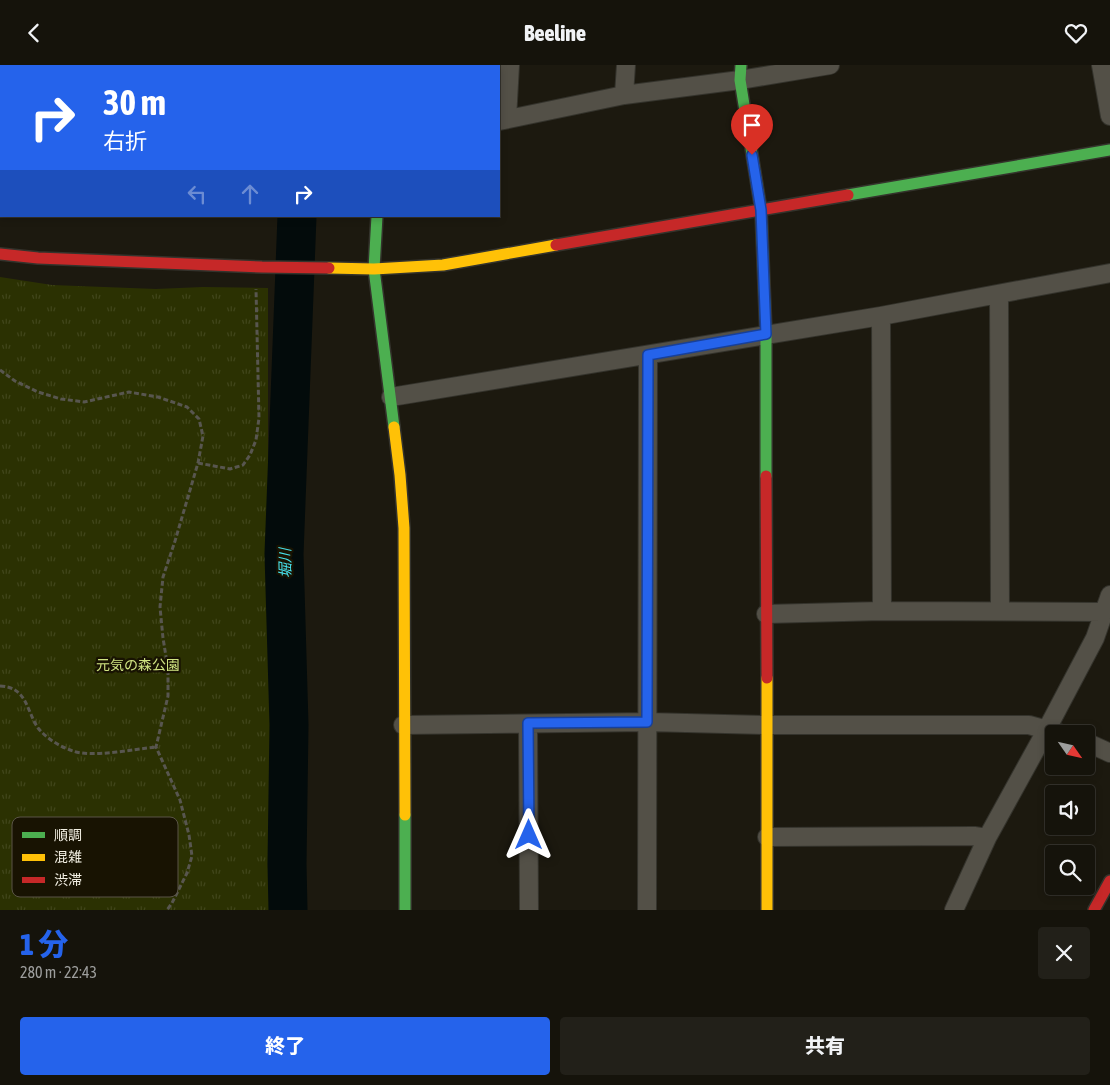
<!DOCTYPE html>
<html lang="ja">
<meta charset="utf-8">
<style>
body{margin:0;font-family:"Asap Condensed","Noto Sans JP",sans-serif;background:#222019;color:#f1f3f6;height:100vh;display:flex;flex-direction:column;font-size:19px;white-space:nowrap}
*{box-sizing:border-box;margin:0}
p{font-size:16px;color:#9d9e9d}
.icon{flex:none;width:28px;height:28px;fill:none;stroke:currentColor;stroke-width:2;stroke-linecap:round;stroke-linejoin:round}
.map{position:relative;height:845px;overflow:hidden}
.drawer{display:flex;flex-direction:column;background:#15130b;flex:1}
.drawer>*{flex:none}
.top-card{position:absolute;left:0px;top:0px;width:500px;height:152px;box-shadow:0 2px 8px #0003,0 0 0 1px #34322c;background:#2563eb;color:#fff;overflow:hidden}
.needle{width:32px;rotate:124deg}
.tools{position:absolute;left:1045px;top:660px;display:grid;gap:10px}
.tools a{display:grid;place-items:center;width:50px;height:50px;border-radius:5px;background:#15130b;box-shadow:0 2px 8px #0003,0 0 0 1px #34322c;font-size:25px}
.pin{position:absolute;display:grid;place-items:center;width:42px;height:42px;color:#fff;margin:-51px -21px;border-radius:50% 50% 50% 0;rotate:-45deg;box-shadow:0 0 5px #0007}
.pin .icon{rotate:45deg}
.me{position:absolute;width:55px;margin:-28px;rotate:0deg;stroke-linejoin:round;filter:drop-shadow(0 0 4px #0008)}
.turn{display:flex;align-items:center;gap:18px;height:105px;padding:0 20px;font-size:22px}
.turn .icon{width:65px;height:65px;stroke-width:2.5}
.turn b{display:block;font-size:35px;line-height:42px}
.lanes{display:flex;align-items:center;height:48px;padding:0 20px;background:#0003;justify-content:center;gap:25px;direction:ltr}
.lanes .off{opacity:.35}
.round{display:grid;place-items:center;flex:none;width:52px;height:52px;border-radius:5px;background:#222019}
.head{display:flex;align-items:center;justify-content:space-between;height:85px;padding:0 20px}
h1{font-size:30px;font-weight:800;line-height:38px;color:#2563eb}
.cta{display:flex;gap:10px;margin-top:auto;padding:10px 20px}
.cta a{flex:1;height:58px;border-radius:5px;background:#2563eb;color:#fff;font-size:20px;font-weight:800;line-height:58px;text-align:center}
.cta a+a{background:#222019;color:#f1f3f6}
header{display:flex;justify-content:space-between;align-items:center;height:65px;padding:0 20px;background:#15130b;font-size:22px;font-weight:800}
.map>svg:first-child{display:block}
</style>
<header><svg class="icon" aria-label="back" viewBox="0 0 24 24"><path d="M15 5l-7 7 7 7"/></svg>Beeline<svg class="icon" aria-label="heart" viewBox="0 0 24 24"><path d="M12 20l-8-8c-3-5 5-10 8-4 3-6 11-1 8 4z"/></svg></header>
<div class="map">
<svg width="1110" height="845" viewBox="0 0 1110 845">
<defs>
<pattern id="park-tufts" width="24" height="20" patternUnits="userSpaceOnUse" patternTransform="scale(1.25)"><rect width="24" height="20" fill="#2b3102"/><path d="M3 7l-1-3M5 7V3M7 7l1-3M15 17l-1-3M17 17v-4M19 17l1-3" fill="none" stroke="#40451a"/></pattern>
</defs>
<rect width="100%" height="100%" fill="#1c190f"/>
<path fill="url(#park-tufts)" d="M0,212L52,220L156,224L203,222L268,223V436L277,606L269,794L272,845H0Z"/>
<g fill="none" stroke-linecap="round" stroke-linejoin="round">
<path stroke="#030b0b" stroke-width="39" d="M306,1V0
M288,845L287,799L289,660L284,489L297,151"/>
<defs>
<path id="street" d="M1101,0L1110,51
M624,30L626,0
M507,54L510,0
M499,56L624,30L740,15L830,0
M999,229L1000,546
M391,332L881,251L1110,208
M882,546L1104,547
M766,549L882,546L881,251
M528,659L529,845
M403,660L647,657L767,660H1029L1062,669
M1086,677L1110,688
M767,772L974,771L987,773
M647,845L648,290
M954,845L987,773L1047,664L1095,573L1110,530"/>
<path id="fast" d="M741,0L740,15L761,145L766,269V411
M848,130L1110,85
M377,151L374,204L394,362
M405,750V845"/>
<path id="slow" d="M387,0V1
M329,203L374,204L443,200L556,180
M394,362L400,410L404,463L405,750
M767,613V845"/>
<path id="jam" d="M556,180L848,130
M0,189L38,193L262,202L329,203
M766,411L767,613
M1094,845L1110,816"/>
</defs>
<use href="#street" stroke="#34332c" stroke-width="20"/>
<use href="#fast" stroke="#34332c" stroke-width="14"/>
<use href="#slow" stroke="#34332c" stroke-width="14"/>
<use href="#jam" stroke="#34332c" stroke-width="14"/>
<path stroke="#58564f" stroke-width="3" stroke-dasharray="5 2.5" stroke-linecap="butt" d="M0,305L15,316L38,327L61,334L84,337L129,327L158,332L187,342L199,354L203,371L198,398L175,476L163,512L160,542L163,573L168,604V631L156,682L180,735L189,770L192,791L187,808L172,838L167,845
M198,398L230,404L243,400L250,390L256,375L259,353L256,224
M0,621C27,622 26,645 38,663C46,673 60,682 73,686C92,693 135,684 156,682"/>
<use href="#street" stroke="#535047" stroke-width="18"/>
<use href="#fast" stroke="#4caf50" stroke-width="11"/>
<use href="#slow" stroke="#ffc107" stroke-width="11"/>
<use href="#jam" stroke="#c62828" stroke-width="11"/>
</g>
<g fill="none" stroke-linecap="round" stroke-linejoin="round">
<defs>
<path id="route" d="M529,770L528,658L647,657L648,290L766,269L761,145L752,90"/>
</defs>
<use href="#route" stroke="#184099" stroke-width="12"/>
<use href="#route" stroke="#2563eb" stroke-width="9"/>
</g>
<g text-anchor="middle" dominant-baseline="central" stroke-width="4.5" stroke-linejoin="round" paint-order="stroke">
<g font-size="14" fill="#d1e582" stroke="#181302">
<text x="138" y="600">元気の森公園</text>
</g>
<g font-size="15" font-style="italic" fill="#48e2ec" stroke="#181302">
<text transform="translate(285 498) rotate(-91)">堀川</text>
</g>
</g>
<rect x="12" y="752" width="166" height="80" rx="8" fill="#181302" stroke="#5a5546" stroke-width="1"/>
<rect x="22" y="767" width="23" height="6" fill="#4caf50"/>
<rect x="22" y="789" width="23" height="7" fill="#ffc107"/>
<rect x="22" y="812" width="23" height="6" fill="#c62828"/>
<g font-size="14" fill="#f3f0e4">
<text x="54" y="775">順調</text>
<text x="54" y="797">混雑</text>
<text x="54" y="820">渋滞</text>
</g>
</svg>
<div class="tools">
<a><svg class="needle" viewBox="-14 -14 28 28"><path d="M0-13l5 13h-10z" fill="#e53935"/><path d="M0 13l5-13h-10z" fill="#9d9e9d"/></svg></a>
<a><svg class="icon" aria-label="sound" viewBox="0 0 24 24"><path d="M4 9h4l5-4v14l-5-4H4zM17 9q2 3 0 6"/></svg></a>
<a><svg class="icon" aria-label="search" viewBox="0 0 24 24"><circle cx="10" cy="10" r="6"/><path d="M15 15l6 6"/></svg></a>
</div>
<div class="pin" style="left:752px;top:90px;background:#d93025"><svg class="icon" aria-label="arrive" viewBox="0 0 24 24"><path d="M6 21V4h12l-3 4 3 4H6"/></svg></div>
<svg class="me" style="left:529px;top:770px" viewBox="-20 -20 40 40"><path d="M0-17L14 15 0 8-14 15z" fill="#2563eb" stroke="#fff" stroke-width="4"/></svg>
<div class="top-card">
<div class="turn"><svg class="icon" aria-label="right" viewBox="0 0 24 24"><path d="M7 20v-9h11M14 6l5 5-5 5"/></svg><div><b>30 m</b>右折</div></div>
<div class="lanes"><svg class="icon off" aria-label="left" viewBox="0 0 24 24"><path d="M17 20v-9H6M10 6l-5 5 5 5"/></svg><svg class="icon off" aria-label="ahead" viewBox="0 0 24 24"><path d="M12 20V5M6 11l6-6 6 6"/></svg><svg class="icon" aria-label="right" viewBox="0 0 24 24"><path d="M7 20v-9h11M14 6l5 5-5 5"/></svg></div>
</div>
</div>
<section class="drawer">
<div class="head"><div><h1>1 分</h1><p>280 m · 22:43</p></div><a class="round"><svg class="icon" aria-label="close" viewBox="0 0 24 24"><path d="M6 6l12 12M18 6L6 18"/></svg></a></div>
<div class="cta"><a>終了</a><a>共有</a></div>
</section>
